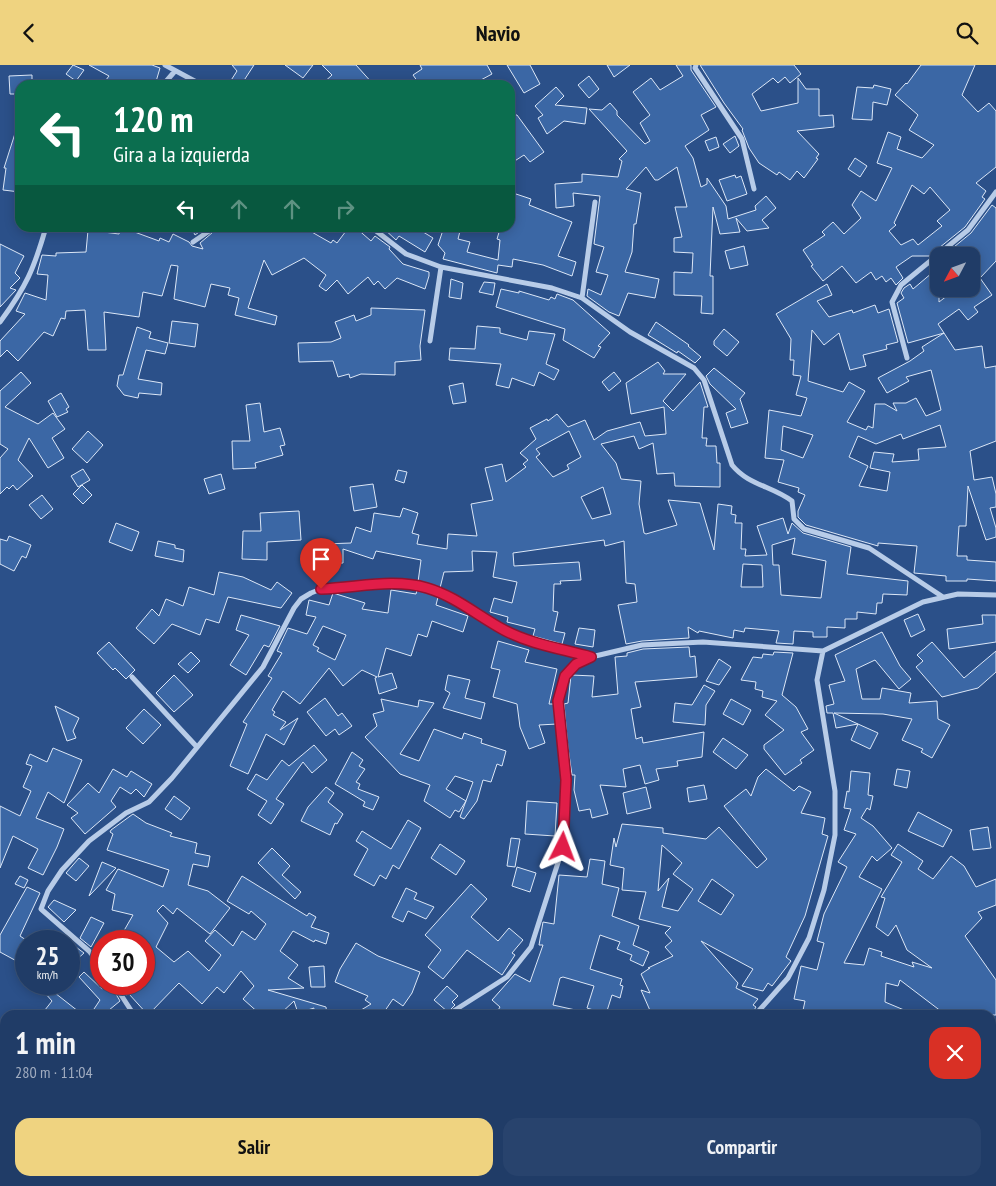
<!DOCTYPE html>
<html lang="es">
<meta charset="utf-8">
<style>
body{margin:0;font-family:"PT Sans Narrow",sans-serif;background:#28436d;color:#f1f3f6;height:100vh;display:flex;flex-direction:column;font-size:19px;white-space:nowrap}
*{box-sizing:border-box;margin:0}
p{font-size:16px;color:#a2adc0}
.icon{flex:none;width:28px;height:28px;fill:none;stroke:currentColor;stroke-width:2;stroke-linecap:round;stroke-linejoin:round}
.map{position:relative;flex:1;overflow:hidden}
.sheet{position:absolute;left:0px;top:945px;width:996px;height:176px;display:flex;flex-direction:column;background:#203c67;border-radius:15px 15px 0 0;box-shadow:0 2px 12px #0003,0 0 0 1px #3d567b}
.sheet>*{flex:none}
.banner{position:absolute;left:15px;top:15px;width:500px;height:152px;border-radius:15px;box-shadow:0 2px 12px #0003,0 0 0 1px #3d567b;background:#0b6e4f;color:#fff;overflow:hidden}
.needle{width:32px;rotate:229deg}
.controls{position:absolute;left:930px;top:182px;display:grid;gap:10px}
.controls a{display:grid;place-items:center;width:50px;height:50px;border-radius:10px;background:#203c67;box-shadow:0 2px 12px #0003,0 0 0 1px #3d567b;font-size:25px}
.speed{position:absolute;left:15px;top:865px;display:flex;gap:10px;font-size:25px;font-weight:700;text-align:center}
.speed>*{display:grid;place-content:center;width:65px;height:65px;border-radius:50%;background:#203c67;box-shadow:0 2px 12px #0003,0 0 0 1px #3d567b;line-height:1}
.speed small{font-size:12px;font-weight:400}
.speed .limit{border:8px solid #d22;background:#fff;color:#111}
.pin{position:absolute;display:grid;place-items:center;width:42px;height:42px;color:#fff;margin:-51px -21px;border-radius:50% 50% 50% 0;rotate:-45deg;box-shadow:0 0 5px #0007}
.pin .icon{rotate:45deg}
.me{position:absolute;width:55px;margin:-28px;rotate:3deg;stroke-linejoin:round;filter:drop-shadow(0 0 4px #0008)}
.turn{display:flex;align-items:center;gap:18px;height:105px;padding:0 15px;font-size:22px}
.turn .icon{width:65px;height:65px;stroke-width:2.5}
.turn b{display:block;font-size:35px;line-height:42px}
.lanes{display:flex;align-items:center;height:48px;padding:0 15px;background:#0003;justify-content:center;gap:25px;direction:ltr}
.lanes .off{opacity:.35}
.round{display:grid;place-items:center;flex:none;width:52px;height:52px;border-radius:15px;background:#28436d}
.overview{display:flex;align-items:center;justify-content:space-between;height:85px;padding:0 15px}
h1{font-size:30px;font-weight:600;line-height:38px}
.button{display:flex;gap:10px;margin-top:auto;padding:10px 15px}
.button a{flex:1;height:58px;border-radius:15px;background:#efd380;color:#111;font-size:20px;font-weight:600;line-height:58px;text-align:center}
.button a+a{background:#28436d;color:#f1f3f6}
header{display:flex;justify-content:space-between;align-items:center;height:65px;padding:0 15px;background:#efd380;color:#111;font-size:22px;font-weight:600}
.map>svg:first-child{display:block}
</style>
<header><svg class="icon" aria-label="back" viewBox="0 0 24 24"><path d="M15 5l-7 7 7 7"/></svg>Navio<svg class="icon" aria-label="search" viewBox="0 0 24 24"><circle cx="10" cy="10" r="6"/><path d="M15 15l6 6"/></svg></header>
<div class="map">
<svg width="996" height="1121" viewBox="0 0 996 1121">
<rect width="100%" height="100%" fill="#2b5089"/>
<path fill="#3b67a5" stroke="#dce7f7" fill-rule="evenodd" d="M73,0L84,5L76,16L66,9Z
M89,0H152L160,3L155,20H102L109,11Z
M232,0H254L241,20H228L237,6Z
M285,0H313L303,13Z
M322,0H356L374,20H321L332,10Z
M420,0H487L492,9L479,16L481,20H420L413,10L422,4Z
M507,0H530L540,19L524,28Z
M607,0H630L614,12Z
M676,0H691V5L716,42L701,50L709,65L685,81L693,93L701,122L707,119V113L726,141L728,154L756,145L755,141L766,131L776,143L762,155L769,163L747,166L736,153L740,167L720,169L713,142L710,211H713V249L701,248L702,231L674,230V207L692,208L693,188L674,187V173L682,172L675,142H687L677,102L658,115H655L646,102L626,124L641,128L636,159H634L632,187L625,207L659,214L655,233L628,228L619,251L609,247L587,231L588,224L601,230L608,210L596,207L604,182L594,179L600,131L573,128L574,141L556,143L555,119L582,117V109L618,112L622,96L619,94L627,86L589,44L602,45L610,38L617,46V50L645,79L650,76L640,58L650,50L633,27L651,13L660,25L683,11Z
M700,0H794L801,9L790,18L785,12L778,18L773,13L752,29L761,46L798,38V13L806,24H819V51L833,50L834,62L797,66L819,89L816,93L818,94L804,113L797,106L790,115L779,107L777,110L759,98L749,83L742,65L743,64L724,38Z
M921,0H975L962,30L978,47L989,38L996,46V102L976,118L986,126L982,132L985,134L965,162L929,191H912L896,202L903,213L896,220L891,213L886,217L882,211L876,215L871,207L856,218L842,201L823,216L811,201L813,200L803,185L825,170L822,167L833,157L844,169L861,153L852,140L861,126L876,136L892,103L877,98L888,67L901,72L897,84L922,93L934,80L909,65L918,50L895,30L906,18L907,19ZM912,120L924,129L930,122L950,145L937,156L942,161L918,180L913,174L901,180L889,166L896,160L894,158Z
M32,10V20H20V29H10L9,11Z
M589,11L599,24L589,33L578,20Z
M874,20L891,24L887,40L873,37L872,55L852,54L857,22L873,23Z
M556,22L564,31L555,40L587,43L585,59L564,56L547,69L538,53L543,50L535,41Z
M514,50H517L544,87L530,97L524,90L510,99V52Z
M18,59H20V127L3,125L6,103H4Z
M735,71L739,81L730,88L723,79Z
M716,72L719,82L709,86L705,76Z
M855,93L867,101L860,112L848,104Z
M735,110L736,113L741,111L747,129L727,136L719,115Z
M510,127L531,134L529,140L572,157L558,191L576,197L572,211L543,200L513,194L512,202L498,200L497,208L443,194L445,188L438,180L444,162H461L458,174L470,177L467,187L498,195L500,175L497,174L500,164L506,165L510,162Z
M992,140L996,143V196L980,213L992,230L974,242L978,247L968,255L959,244L938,259L944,268L908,278L897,238L904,233L901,228L904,223L910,219L913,224L939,202V237L956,224H971V191H943L971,168Z
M121,162L159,176L160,173L169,177L173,169L189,177L192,181L203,184L200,178L219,162H303L331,178L333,175L337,178L349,162H355L371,176L375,171L390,182L389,184L403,199L429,207V211L425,224L397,213L385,224L378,216L374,220L368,212L348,229L337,215L326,226L319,221L326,210L304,193L272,210L264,195L248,243L277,251L275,260L235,250L239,233L228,230L230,223L211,219L205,242L174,234L178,201L171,200L162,231L143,227L139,252L104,247L106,285H88L85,245L66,246L65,254L61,253L53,271L44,267L18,296L7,285L0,292V276L25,249L16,246L25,228L46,235L48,210L37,209L42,190L56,191V188L86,187L88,165L119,169Z
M191,162H206L195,170Z
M382,162H415L433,173L425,187L399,171L396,175Z
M0,179L24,191L15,208L20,213L10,223L16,225L0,242Z
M744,181L748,200L730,204L725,186Z
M451,214L463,218L461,234L449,232Z
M484,217L495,218L493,230L479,227Z
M827,219L832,230L817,236L829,252L852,245L853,248L875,240L878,248L889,244L898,277L886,280L887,284L863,290L866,301L850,305L839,268L824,280L812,265L808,316L843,327L849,317L865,326L847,357L866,365L868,361L873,363L875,339H885L897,346L893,338H906L916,333L926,351L941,345L931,305L906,312L909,316L887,328L878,313L910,296L924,286L922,282L944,268L955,285L982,281L985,303L996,301V376L970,386L974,415L992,412L996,429V442L990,443L996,463V472L986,475L968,421L966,461H959L957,491H967V495L996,497V516L967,514V516H946V511L914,508L917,481L878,478V481L806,460L798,452V446L805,430L798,427L799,423L778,417L784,395L765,393L769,345L801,351L807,333L796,330L801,311L793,310L794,295H790L791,274L776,249ZM940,360L946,382L918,384L919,395L892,397L894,389L874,387L870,403L890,407L887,426L859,421L868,401L849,392L858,371L876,379L901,369L903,374ZM783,361L813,370L803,393L781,385Z
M501,224L519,228V226L549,235L551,232L555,234L557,229L573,235L610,268L598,281L601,282L594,293L563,275L565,264L496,242Z
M371,243L425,245L420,281L421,295L395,297V310L361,309L350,313L349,309L338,312L333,296L299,297L298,278L331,277L341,273L335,257L354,250L356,256L371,250Z
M172,256L198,259L195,282L169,278Z
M656,257L689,280L688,281L701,292L695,298L678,286L677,288L648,270Z
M477,261L500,263V268L527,275L529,266L555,269L546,299L559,305L554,315L539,307L534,321L512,313L509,323L496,320L501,299L449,295L450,283L475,284Z
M137,262L151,267L149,273L168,278L165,289L146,285L138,314L162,318L161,330L139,328L138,333L124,330L117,321L119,310H123Z
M724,264L739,277L727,291L714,280V276Z
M658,297L665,306L663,309H686L663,336L673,346L700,317L708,342H704L702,373H707L706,381H716L717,398H720V422L675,421L674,408L657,409L653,378L639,384L634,371L601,379L616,398L621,414L641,416L639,439L644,468L646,469L677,460L668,435L700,438L714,485L718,439L732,441L731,449L736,450L735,458H742L741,484H746L745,491L767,490L757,461L783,453L788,469L792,458L803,468L851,482L847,509L908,516L907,530L883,529L882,538H877L876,549L857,547V554H845V563L827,562V572H813V567L794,566L793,579L776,578L779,566L745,563L744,567L734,565L733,573L699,566L698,568L688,562L689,573L642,576L626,579L618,540L637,537L635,519L626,518L624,476L605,481L604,475L513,488L514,501L579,497L581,515L560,516L561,519H554L553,546L558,547L554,566L565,568L562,579L533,571L535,564L507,557L508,552L490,547L494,533L512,538L517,517L493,512L497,487L472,486L473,506L444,507L440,523L418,517L421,495L376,486L373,494L343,484V498L318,499L323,479L351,478L356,462L371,467L374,448L400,452L403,443L418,448L412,468L419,470L417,479L447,484L448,469L477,471L471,439L493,435L485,403L502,399L506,417L526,402L523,399L528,395L520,388L536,374L530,363L547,354L548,356L557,349L568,362L585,355L594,375L607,366L640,357L645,371L666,369L664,342L631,349L626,318ZM569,366L581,392L567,400L569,404L553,412L536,392L540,389L536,384ZM603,422L611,449L592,454L581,432ZM795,473L792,489L826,496L821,533L781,530L779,500H773L772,480ZM743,499L762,500L763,522H741Z
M714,303L745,328L740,334L748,358L731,363L726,348L736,344L710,319L706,311Z
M21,307L31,318L5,342L38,359L53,348L65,364L52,373L64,393L48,403L29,373L18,395L33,411L17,425L13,420L9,424L7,422L0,429V393L8,384L0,379V326Z
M614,307L621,316L609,326L602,317Z
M463,318L466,337L453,339L449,321Z
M61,328L69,342L66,344L68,347L57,352L48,336Z
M260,338L264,367L280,363L285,380L280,381L283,390L255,398L256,403L233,404L232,376H250L246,340Z
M88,366L103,380L87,398L72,384Z
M83,404L90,415L78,422L71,411Z
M398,405L407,407L404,418L395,415Z
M221,409L225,424L209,429L204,414Z
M373,419L377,442L354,446L350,422Z
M82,420L92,430L83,439L73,429Z
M42,430L53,444L41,454L29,440Z
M299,446L301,475L267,477V495L242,494L243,466H261L260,448Z
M116,458L139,467L132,486L109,477Z
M9,471L31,480L26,493L22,491L14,506L0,499V474L7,476Z
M158,476L175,480V483L184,485L183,497L155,491Z
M219,507L243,512L271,525L277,517L292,528L281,543L228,532L219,558L206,554L200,570L172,559L154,579L136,563L152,544L159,551L166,534L183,541L189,522L214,530Z
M391,525L416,529L417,525L425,526L438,532L436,540L468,551L463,567L432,556L427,572L418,569L411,591L386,583L378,612L392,608L397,623L379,629L375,613L377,612L362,605L343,621L329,603L300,639L283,626L272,645L275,647L273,650L286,657L280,665L298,653L284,680L266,669L248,709L230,701L247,659L243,657L272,613L268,611L282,588L277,586L288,563L307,569L316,552L306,550L309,535L329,540L333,528L365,538L362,544L388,548ZM323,561L346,570L335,595L317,586L319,583L313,580Z
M918,549L925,565L911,572L904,555Z
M241,550L280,561L269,582L264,580L246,610L230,600L249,570L236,565Z
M982,550H996V577L949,584L947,564L983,559Z
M579,563L595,565L593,582L575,579Z
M882,567L900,601L911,614L899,624L875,595L856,604L862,634H880L882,623L911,628L909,638L937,636L938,654L950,660L932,693L921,687L923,684L902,675L912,654L883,649L834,648L858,659L836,663L833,648H827L826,641L834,639L829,620L845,616L835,590Z
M498,576L529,585L525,597L557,604L549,639H555L557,659L539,660L545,678L529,684L520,662L517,639L493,632L500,605L491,603Z
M109,577L135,605L126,614L115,603L113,605L97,588Z
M932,577L964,613L996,586V607L978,623L942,632L916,602L923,596L917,590Z
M689,582L690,592L695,591L697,612L635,617L641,642L631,644L636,674L642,672L643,678L704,667L702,692L677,696L678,701L656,704L659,715L645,719L640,700L623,704L626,722L600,720L608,749L592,753L590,744L579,746L574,725L575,710H572L568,683L564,639L568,638L571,610L594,611L592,632L618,629L615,592L627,591V588L643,584Z
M191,587L200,596L188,608L178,599Z
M774,587L793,588L782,630L796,642L808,664L801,667L814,685L800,695L802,698L785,710L764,684V680L784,665L765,650L777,636L762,632L763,626L755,624L756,617L741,615L753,592L762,593L763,589L773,590Z
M719,594L731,602L719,620L706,616Z
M174,610L193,630L174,647L156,628Z
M448,610L470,615L465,633L485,638L481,654L443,643L450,628L445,625Z
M704,620L715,626L706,640L705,660L673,657L675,638L692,640Z
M325,633L338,651L342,648L352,661L339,670L335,664L326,671L307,647Z
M381,634L418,642L419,635L434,638L400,689L419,696L434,664L462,674L464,668L482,674L481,678L506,686L502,701L497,699L491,717L483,715L477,736L464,754L460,752L473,717L455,711L446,724L466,736L459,747L455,745L450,753L424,736L430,720L400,709L365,672L377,661L373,649L384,646Z
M731,634L751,645L743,660L723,649Z
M55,641L79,653L73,666L76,673L67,676Z
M144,644L161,660L143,679L126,663Z
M858,659L878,668L870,684L851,675Z
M723,673L748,690L736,704L713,687Z
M314,680L327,695L312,708L303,697L276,734L284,739L271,759L258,750L267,736L247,724L256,709L267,715L282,695L289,701Z
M53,683L82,695L64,738L48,727L36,753L64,764L57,782L43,810L28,803L38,784L13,771L0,803V741L20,751L31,726L23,722L32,701L26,699L30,689L47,697Z
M352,687L363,695L359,701L365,704L356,717L360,719L358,724L379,732L373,745L363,741L365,737L335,719Z
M113,704L127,712L131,706L152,719L144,732L136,724L131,729L120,722L111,736L116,742L85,769L71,753L78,748L67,740L88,718L99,728Z
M766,704L794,726L799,721L811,727L801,748L825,753L822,769L828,771L805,851L786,892L791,896L772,921L768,918L763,926L742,921L753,904L701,876L738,918L736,923L758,934L753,940L756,942L751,950L746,947L743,950H652L641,925L650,928L641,909L650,903H648L673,891L665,882L672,876L665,868L671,862L639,854L646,827L622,825L624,803L610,800L614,773L616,782L622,759L663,763V768L706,774L719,762L757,803L767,794L724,741L746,724L751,731L758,712ZM662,780L682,798L673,809L693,824L678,846L662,842L669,813L658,826ZM712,814L734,830L721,850L698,836Z
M897,704L910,706L907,723L894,720Z
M851,706L870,708L868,730L873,731L870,745L867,743L861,753L873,761L892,783L877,796L872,791L859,812L882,824L844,898L864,900L869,883L882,887L881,891L914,902L912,897L932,903L907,885L896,860L888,871L876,862L885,833L881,832L902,797L891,790L898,779L923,796L918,804L933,814L951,791L964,801L976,822L996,814V840L978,847L982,853L965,871L996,915V950H972L969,945L963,950H946L900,915L898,921L886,918L885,937L916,950H802L805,936L794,934L801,901L817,905L824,878L817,876L824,849L847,802L838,797L856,769L844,765L851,744L844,743L847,726L849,727Z
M704,720L707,734L689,737L687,723Z
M326,722L334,728L328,737L343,749L337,759L335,758L330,770L301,756L308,742Z
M646,722L651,743L627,749L623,728Z
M174,731L190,743L181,755L165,744Z
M527,736L557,738L555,771L525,769Z
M918,747L952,765L943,782L908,766Z
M133,749L146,758L172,768L170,771L197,778L195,788L210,791L208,802L193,799L188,820L208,826L230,843L210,869L177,843L173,849L163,840L157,846L168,858L156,882L174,897L188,886L209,906L221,890L205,876L215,865L233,881L242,866L255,875L266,859L251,846L249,849L227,836L242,811L307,851L309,848L316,852L311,862L329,868L326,879L315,875L314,877L293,866L280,886L298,900L288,913L304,923L268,925L326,942L327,950H312L314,943L298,948L294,936L279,950H261L243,934L254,921L241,906L224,928L217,922L202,939L179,918L148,950L129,929L126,930L119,919H144V876H118L133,850L112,845L115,829L106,825L118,804L163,822L169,805L107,785L113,769L110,767L111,765Z
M408,755L421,763L399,804L393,800L386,814L380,810L374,821L354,810L368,784L356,776L362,766L391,784Z
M988,762L991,783L973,785L970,765Z
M511,773L520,774L515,802L507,801Z
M440,779L465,796L456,810L431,793Z
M272,783L290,801L282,810L301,827L295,834L258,798Z
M79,793L89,801L76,816L66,808Z
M590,794L605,796L602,819L619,823L612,851L639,861L633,880L649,887L643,901L630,895L632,890L617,884L620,877L600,870L590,904L622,914L620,920L623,921L620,933L612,930L606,949L587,943L594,921L563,912L560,913L553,940L580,946L579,950H495L500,942L492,935L515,909L530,917L543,880H539L543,857L554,859L559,810L587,812Z
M102,797L116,803L89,831Z
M517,802L536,808L530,827L512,821Z
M20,811L28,815L24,823L15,819Z
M471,819L487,834L471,852L498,876L509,863L523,875L512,888L515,890L502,910L467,885L443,914L428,902L441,885L425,870Z
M27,822L40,828L20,871L26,875V892L22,899L0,887V870Z
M406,823L417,828L414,834L434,842L426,854L408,846L403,857L392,852Z
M54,835L76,845L64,857L48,842Z
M91,852L104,858L91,882L80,873Z
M69,877L84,888L74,897L79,902L69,921Z
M356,878L378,891L420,907L412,928L403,941L393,934L382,950H353L371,939L365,935L368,931L335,917L340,904Z
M324,901L325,922H311L309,902Z
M84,907L102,924L110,919L120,936L103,950H90L100,935L79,912Z
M37,919H53L58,924L55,928L83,950H41L52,936Z
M447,921L458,931L452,937L455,940L448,947L434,935Z"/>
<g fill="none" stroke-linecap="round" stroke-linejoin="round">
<path stroke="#b8cce8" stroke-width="5" d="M165,0L202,20
M696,0L695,3L742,74L754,124
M163,20L175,6
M371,162L406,189L441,202L552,223L582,233L630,267L694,303L704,315L732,400C748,420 772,421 792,436L794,454L804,464L869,483L943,532
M193,177L215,162
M582,233L595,137
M0,257C26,222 34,204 46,162
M430,276L441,202
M907,293L892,237L901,220L968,165L996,127
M132,612L197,682
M101,901L89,886L41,844L48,826L62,805L89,776L126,748L149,737L172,713L263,602L294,543L301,534L311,528L321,524L386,517L426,522L448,531L505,566L544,579L591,592
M114,919L134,950
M452,947L507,912L531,882L563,782L566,715L559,636L565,611L576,599L591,592L642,580L703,577L823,586
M755,950L788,913L809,873L824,825L835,770V726L817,615L823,586L923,537L958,529L996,530
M585,1121L592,1116"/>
<path stroke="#e2eaf8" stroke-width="10" d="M0,967L5,969
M207,1116L213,1121"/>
</g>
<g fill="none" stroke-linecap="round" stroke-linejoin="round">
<defs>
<path id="route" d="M321,524C357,523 392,513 427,523C455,531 478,551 504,565C530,579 563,584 591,592L576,599L565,611L558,636L566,715L563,782"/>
</defs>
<use href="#route" stroke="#92132f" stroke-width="12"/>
<use href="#route" stroke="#e11d48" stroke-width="9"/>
</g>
</svg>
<div class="controls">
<a><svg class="needle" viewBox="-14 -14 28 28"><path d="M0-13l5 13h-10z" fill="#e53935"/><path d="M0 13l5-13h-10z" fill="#a2adc0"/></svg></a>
</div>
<div class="speed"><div>25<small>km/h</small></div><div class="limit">30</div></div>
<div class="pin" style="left:321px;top:524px;background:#d93025"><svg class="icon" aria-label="arrive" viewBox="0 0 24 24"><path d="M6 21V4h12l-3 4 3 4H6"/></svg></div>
<svg class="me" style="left:563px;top:782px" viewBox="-20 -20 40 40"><path d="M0-17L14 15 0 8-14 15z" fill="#e11d48" stroke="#fff" stroke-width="4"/></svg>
<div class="banner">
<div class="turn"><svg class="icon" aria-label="left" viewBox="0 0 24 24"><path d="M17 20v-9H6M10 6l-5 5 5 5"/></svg><div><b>120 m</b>Gira a la izquierda</div></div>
<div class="lanes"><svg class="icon" aria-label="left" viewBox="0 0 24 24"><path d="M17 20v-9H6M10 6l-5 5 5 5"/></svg><svg class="icon off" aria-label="ahead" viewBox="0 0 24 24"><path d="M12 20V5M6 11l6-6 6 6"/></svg><svg class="icon off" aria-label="ahead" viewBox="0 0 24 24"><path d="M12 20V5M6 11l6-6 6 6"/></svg><svg class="icon off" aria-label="right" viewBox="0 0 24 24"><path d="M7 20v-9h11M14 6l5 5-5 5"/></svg></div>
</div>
<section class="sheet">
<div class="overview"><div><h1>1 min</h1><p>280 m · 11:04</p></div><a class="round" style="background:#d93025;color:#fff"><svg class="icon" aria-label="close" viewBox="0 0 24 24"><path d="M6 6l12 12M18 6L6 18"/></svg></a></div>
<div class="button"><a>Salir</a><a>Compartir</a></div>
</section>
</div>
